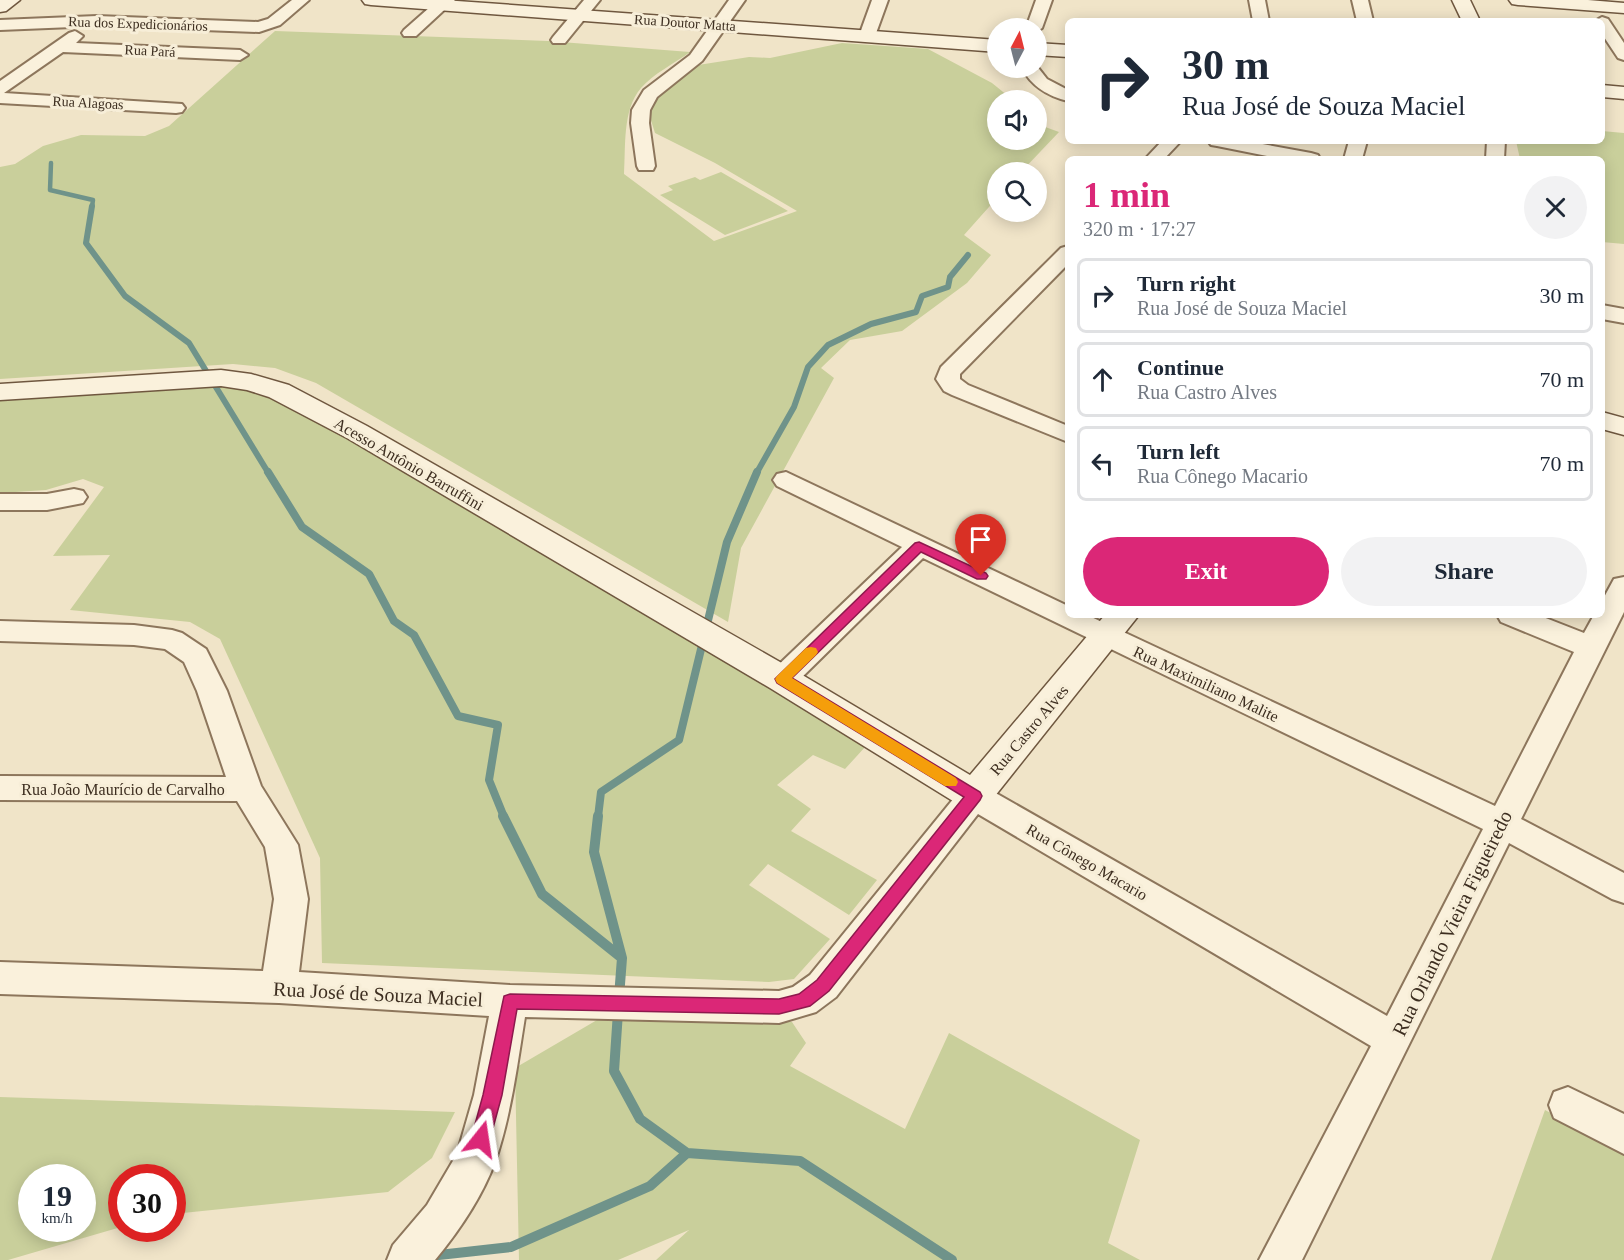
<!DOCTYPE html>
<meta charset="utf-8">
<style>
body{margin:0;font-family:"Times New Roman",serif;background:#f2f2f3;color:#1f2937;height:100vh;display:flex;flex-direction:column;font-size:22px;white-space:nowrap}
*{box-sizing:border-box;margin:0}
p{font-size:20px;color:#747a83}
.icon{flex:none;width:33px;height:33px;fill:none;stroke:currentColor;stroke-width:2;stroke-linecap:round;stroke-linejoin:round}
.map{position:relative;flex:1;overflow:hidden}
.panel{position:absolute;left:1065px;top:156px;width:540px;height:462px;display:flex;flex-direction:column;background:#fff;border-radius:9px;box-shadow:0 3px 15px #0003}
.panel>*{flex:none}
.guide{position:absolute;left:1065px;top:18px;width:540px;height:126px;border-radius:9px;box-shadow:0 3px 15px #0003;background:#fff;color:#1f2937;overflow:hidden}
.needle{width:39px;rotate:7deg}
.tools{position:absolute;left:987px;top:18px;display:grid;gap:12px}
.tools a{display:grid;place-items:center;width:60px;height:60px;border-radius:50%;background:#fff;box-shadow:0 3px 15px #0003;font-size:30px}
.speed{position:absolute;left:18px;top:1164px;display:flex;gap:12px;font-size:30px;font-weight:700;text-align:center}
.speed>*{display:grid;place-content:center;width:78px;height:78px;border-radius:50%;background:#fff;box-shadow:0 3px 15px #0003;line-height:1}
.speed small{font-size:15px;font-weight:400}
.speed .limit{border:9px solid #d22;background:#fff;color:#111}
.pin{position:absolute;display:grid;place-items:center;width:51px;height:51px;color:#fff;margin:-62px -26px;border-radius:50% 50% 50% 0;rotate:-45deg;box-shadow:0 0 6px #0007}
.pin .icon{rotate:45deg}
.me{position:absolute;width:66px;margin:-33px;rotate:15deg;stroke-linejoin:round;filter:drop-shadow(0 0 4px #0008)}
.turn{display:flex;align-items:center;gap:21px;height:126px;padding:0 18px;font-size:27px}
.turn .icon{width:78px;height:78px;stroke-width:2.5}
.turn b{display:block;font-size:42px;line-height:51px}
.round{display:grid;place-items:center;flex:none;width:63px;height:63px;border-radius:32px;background:#f2f2f3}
.head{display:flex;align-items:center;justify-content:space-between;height:102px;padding:0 18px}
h1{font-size:36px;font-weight:700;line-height:45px;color:#db2777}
.primary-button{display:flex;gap:12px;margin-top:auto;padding:12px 18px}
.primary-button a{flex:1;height:69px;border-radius:36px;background:#db2777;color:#fff;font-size:24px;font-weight:700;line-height:69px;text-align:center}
.primary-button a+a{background:#f2f2f3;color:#1f2937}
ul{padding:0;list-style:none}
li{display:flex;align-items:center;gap:18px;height:75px;margin:0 12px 9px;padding:0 6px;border:3px solid #e0e1e3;border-radius:9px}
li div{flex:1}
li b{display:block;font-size:22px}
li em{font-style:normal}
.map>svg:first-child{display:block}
</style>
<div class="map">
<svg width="1624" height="1260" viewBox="0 0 1624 1260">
<rect width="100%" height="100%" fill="#f0e4c8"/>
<path fill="#c9cf9b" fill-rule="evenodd" d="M275,31L548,41L690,52C675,63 653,74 641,88C622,110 626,147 624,174L714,241L797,211L715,163L655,133L649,114L651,99L692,66L749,57L770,58L842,43L928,49L992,83L1008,96L1016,95L1027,99L998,100V140H1036L1037,124L1059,132L1021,172H998L997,198L964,235L991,255L967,283L902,331L850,340L821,368L834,378L741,548L728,622L316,383L275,368L233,364L0,379V167L15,164L43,146L81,135L145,136L169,126Z
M1602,131L1624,133V244L1602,242V159H1520L1516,141H1602Z
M721,172L788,211L725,235L660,195L673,190L668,186L695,177L700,180Z
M201,385L243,388L282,397L866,746L845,769L813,755L777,785L811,809L791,831L877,880L849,915L768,864L749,885L830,939L794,979L769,982L322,963L320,858L220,639L190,622L70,610L110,555L53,556L104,487L83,479L46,490L0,493V398Z
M597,1020L792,1022L806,1043L790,1066L905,1129L949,1033L1140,1140L1108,1243L1140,1260H656L689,1230L618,1260H519L515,1068Z
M0,1097L455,1112L432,1158L388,1192L173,1214L172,1178H122L121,1227L8,1260H0ZM32,1178H82V1228H32Z
M1545,1110L1624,1152V1260H1491Z"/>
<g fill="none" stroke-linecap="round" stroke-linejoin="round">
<path stroke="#6f938a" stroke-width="4.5" d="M51,163L50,190L93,200L92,207"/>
<path stroke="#6f938a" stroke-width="6" d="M92,206L86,243L125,296L189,343L269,474
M756,474L794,407L808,367L828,345L871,324L916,312L922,296L948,287L950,277L968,255"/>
<path stroke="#6f938a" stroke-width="8" d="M268,472L302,527L369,574L394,621L414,635L458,716L498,725L489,780L504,817
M598,817L601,792L679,740L727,542L757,472"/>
<path stroke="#6f938a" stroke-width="10" d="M503,816L542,894L622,958L619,997
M598,816L594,852L622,958
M618,1012L614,1071L640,1119L687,1153L800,1161L952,1260
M430,1256L511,1247L650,1186L687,1153"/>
<defs>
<path id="street" d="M292,0H309L280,25L259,32L97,26L0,30V20L97,16L258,22L268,19Z
M438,0H455L416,36H404L402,33L404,30Z
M584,0H600L565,43H553L551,40L553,37Z
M729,0H745L702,61L657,97L650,110L649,123L655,166L653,170H639L637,166L631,123L632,110L644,90L690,55Z
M872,0H888L875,36L867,41L859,36Z
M1036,0H1052L1042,28L1036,32V28H1026Z
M1249,0H1265L1269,21H1253Z
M1352,0H1368L1373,21H1357Z
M1602,17L1608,19L1624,43V60L1618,58L1602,34V21H1595Z
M75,31L83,36L76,43L240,50L248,55L240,60L63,52L4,93L182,104L185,108L182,112L176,113L0,103V81L69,33Z
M1036,65L1047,79L1068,90V101C1048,96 1032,87 1022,68H1036Z
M1162,141H1181L1164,159H1145Z
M1208,141H1246L1311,153L1318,155L1320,159H1282L1217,146L1211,145Z
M1349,141H1367L1362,159H1344Z
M1487,141H1505L1504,159H1486Z
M1068,246V264L960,374V379L968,385L1068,426V442L952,395L944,391L936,379L941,367L1061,248Z
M1602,305L1624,309V323L1602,319Z
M786,472L1068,606V615H1087L1495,806L1574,652L1501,622L1497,615H1538L1584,633L1594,615H1602V601L1614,579L1624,577V612L1521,819L1624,873V903L1612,899L1509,843L1302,1260H1259L1371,1046L978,814L836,997L816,1012L779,1023L525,1017C517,1066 511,1116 495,1162C482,1197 459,1231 435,1260H387L393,1245L427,1205L457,1154L474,1095L489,1016L279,1003L0,994V962L263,971L274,899L265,847L237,801L0,800V776L226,777L197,691L184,662L165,649L134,645L0,641V621L134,625L172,630L182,633L206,649L227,691L261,786L298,845L308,899L299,972L510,985L779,991L793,987L810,975L963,787L974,784L985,787L1387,1016L1483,829L923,558L792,687L782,690L772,687L767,679L772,671L902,547L777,486L773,480L777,474Z
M74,489L83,491L87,497L83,503L47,510H0V494H47Z
M1568,1087L1624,1114V1154L1554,1118L1549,1105L1554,1092Z"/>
<path id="secondary" d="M0,0H20L6,11L0,12Z
M362,0H443L998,40V52L371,5L365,4Z
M1452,0H1470L1480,21H1462Z
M1509,0H1588L1624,3V13L1518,5L1512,4Z
M1036,43L1068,45V57L1036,55Z
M1602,85L1624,87V99L1602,97Z
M221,370L251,374L289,385L367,426L794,670L970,775L1105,615H1139L987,806L974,810L961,806L770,688L347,438L269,397L247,390L221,386L0,400V384Z
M1602,412L1624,418V435L1602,429Z"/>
</defs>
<use href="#street" stroke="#8d765c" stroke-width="4"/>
<use href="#secondary" stroke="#6f573f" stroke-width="3"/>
<use href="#street" fill="#faf1dc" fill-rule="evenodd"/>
<use href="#secondary" fill="#faf1dc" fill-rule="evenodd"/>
</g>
<path fill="#db2777" stroke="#8e194d" stroke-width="1.5" d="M919,542L986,573L988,576L986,579H977L921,552L792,678L980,792L982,796L980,800L829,991L810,1006L779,1014L517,1009L502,1095L490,1139L488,1145L481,1148L474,1145L471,1139L483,1095L504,996L510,994L779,999L799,994L817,980L964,797L777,683L775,679L915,543Z"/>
<path fill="#f59e0b" d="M811,647L816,648L818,652L816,655L792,678L956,778L958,782L956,786H945L777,683L775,679L777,676L806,648Z"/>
<g text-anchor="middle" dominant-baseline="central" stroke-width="6" stroke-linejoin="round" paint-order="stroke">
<g font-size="14" fill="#3d2e20" stroke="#f7eed8">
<text transform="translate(685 23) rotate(4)">Rua Doutor Matta</text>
<text transform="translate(138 24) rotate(2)">Rua dos Expedicionários</text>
<text transform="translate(150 51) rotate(3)">Rua Pará</text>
<text transform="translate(88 103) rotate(3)">Rua Alagoas</text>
</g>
<g font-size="16" fill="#3d2e20" stroke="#f7eed8">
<text transform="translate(409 464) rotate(30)">Acesso Antônio Barruffini</text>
<text transform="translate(1206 684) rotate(25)">Rua Maximiliano Malite</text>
<text transform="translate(1029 730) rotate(-50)">Rua Castro Alves</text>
<text x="123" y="789">Rua João Maurício de Carvalho</text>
<text transform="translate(1087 862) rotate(30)">Rua Cônego Macario</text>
</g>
<g font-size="20" fill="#3d2e20" stroke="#f7eed8">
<text transform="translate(1452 923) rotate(-64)">Rua Orlando Vieira Figueiredo</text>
<text transform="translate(378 994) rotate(3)">Rua José de Souza Maciel</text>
</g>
</g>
</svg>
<div class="tools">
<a><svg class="needle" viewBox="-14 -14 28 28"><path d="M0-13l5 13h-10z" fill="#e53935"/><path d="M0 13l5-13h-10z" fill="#747a83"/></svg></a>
<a><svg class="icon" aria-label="sound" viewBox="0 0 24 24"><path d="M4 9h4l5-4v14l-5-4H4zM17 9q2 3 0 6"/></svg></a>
<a><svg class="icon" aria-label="search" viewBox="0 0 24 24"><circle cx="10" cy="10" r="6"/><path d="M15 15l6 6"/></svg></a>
</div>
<div class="speed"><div>19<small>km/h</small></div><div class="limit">30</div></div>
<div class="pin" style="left:981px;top:576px;background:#d93025"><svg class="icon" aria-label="arrive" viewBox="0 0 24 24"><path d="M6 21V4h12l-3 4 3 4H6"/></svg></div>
<svg class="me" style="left:481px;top:1139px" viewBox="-20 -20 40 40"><path d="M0-17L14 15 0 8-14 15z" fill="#db2777" stroke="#fff" stroke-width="4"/></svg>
<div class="guide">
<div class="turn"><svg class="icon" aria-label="right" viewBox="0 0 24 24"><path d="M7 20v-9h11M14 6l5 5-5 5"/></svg><div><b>30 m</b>Rua José de Souza Maciel</div></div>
</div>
<section class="panel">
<div class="head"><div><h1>1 min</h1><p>320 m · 17:27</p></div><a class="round"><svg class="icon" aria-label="close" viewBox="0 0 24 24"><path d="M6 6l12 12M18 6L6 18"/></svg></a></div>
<ul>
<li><svg class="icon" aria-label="right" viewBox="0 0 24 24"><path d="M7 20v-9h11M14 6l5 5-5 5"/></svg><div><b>Turn right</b><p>Rua José de Souza Maciel</p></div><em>30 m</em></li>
<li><svg class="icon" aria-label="ahead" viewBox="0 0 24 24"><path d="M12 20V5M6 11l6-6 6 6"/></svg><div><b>Continue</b><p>Rua Castro Alves</p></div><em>70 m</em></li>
<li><svg class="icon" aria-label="left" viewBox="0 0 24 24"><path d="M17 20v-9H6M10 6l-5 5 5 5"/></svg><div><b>Turn left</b><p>Rua Cônego Macario</p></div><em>70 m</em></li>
</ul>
<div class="primary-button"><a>Exit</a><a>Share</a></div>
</section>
</div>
